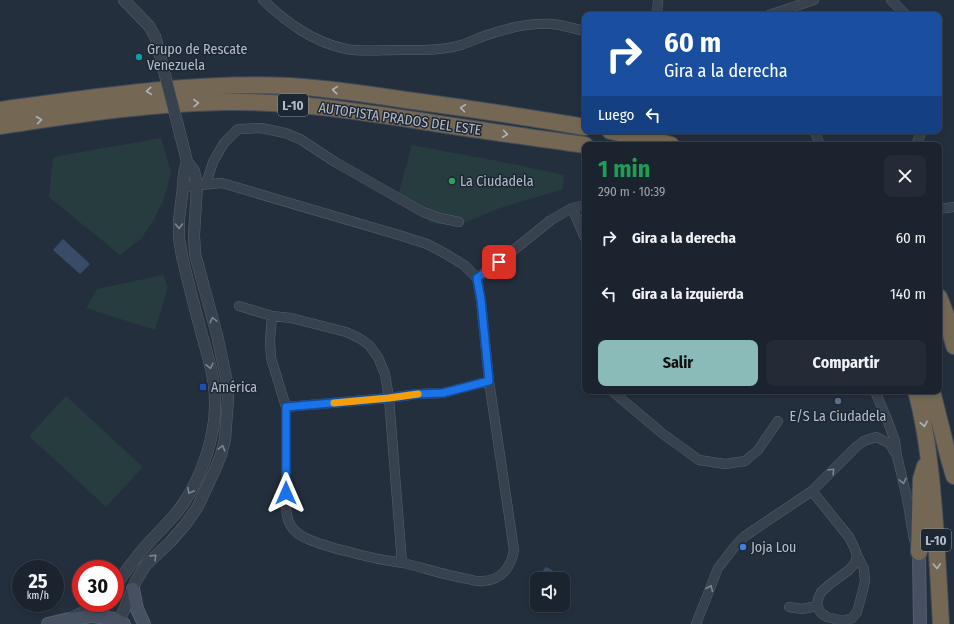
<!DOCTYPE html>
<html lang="es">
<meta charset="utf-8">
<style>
body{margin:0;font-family:"Fira Sans Condensed",sans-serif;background:#242b36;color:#f1f3f6;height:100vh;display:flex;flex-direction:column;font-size:15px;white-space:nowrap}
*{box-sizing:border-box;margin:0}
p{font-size:13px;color:#a0a4aa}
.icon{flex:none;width:22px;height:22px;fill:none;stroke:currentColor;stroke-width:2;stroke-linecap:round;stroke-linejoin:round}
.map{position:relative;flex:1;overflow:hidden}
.panel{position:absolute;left:582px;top:142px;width:360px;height:252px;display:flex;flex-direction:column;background:#1b232e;border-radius:8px;box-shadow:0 2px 6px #0003,0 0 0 1px #39404a}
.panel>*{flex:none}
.guide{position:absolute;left:582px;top:12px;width:360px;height:122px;border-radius:8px;box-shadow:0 2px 6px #0003,0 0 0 1px #39404a;background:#1a4fa0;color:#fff;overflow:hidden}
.tools{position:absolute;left:530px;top:572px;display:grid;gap:8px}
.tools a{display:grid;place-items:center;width:40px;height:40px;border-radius:8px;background:#1b232e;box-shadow:0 2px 6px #0003,0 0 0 1px #39404a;font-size:20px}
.speed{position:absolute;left:12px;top:560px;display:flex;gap:8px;font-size:20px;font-weight:700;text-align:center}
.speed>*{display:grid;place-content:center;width:52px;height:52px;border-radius:50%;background:#1b232e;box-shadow:0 2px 6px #0003,0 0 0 1px #39404a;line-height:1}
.speed small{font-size:10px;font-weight:400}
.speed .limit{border:6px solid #d22;background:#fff;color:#111}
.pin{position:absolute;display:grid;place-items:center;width:34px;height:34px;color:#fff;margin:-17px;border-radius:8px;box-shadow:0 2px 6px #0006}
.me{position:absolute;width:44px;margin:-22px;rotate:0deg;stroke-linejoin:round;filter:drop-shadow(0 0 3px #0008)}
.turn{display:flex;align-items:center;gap:14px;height:84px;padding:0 16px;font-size:18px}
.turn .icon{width:52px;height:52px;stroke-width:2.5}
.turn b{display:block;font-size:28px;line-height:34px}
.then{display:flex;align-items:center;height:38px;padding:0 16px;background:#0003;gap:8px;font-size:15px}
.round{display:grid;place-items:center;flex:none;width:42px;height:42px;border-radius:8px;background:#242b36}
.head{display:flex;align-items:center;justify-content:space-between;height:68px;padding:0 16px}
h1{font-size:24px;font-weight:700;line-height:30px;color:#1e9e55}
.action{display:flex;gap:8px;margin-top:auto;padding:8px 16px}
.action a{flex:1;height:46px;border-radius:8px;background:#8bbbb9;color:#111;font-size:16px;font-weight:700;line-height:46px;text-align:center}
.action a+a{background:#242b36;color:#f1f3f6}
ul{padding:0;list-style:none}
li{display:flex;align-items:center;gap:12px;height:56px;padding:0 16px}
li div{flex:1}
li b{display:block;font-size:15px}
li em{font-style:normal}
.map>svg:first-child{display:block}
</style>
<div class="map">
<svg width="954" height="624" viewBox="0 0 954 624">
<rect width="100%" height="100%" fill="#242f3e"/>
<path fill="#263c3f" d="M161,138L171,172L164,199L153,221L141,239L120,255L49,197L53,157Z
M412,145L503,162L564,175L563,189L500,208L457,226L432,223L397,199Z
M163,275L168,287L155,330L86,308L97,289Z
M66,396L143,467L106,507L29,436Z"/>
<path fill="#394c67" d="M63,239L90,264L80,274L53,250Z
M546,567L552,570L563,579H542L540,574Z"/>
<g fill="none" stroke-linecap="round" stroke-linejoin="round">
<defs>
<path id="minor" d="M263,0C287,23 313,42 346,49C362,52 381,50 398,50C419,50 440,51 461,45C470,42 478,38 487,35C507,28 530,23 552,24C563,25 574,29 585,31
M891,0L906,15
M657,15L658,0
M769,15L814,0
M816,135L820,145
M916,145L922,131
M206,184L213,162L224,143L238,129L261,128L285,133L300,139L335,162L423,212L440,218L459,222
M183,187C196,186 209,184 222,183L402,236L427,244L446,254L464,265L477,278L481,301L489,381L514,550C511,567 502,580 483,581C478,582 472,580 468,579C446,575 424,568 403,563C392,561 381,560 370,557C359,555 348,551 337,549C325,545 311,542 300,535C289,527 287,520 286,507V407L271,358L270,340L272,316
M572,208L585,238
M939,209L954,207
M477,278L499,262L551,220L572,208L585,205
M239,306L272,316L291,318L346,332L359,338L369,345L378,357L385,374L389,398L402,563
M612,391L663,434L699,460L725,464L745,461L758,450L778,421
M875,391L888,422L895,441L897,456L907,498L914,540
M286,407L389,398L417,394L443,393L489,381
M812,491L849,537L854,547L857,555L864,569L865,581L862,594L857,612L852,618L844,621L827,617L821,613L817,606L818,599L821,592L830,584L849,570L855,563L857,555
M789,607L802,609L817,606
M696,624L718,568L736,545L745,536L812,491L857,446L864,441L876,437L889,443L897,456"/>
<path id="tertiary" d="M124,0L149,26L155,36
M115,586C125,573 134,559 145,547C157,533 172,520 183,504C202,476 216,435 215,401C215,379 208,357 202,335C195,309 188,282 182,256L179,238V220L183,187L184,173L187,162
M73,617L93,607L99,603
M111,624L115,619L121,616L124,610L136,581L145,566L171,541L185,525L197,508L214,472L221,455L225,439L228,399L227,382L217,335L195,254L194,235L197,186L194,171L187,162L185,153"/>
<path id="secondary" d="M919,552L920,624
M133,589L137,609L144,624
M48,624L65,620L92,616L115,619L124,624"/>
<path id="motorway" d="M0,110C96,97 192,82 289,86C328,88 367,94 406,100C466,108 525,117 585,127
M0,126C75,115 150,103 225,102C291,101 356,111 421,121C475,130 530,137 585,145
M610,131L648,139L671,145
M939,297L946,315L954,346
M916,391C923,416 927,443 930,469C936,520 938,572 941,624
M932,391L949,459L954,476
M919,552L921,479L925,466"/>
</defs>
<use href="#minor" stroke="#565f6c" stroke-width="10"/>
<use href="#tertiary" stroke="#565f6c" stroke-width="12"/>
<use href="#secondary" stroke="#565f6c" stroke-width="14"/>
<use href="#motorway" stroke="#434c59" stroke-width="18"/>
<use href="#minor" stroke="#38414e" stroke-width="9"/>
<use href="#tertiary" stroke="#38414e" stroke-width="11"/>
<use href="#secondary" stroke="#465061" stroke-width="12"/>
<use href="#motorway" stroke="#746855" stroke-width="16"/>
<defs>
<path id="tertiary-bridge" d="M155,36L185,153"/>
</defs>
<use href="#tertiary-bridge" stroke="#565f6c" stroke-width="12" stroke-linecap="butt"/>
<use href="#tertiary-bridge" stroke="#38414e" stroke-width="11"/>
</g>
<defs><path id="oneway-chevron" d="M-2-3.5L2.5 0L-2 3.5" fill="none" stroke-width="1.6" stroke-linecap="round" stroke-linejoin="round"/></defs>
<g stroke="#aeb4bd">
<use href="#oneway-chevron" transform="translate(335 90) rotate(-175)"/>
<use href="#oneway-chevron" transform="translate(149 91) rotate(175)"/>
<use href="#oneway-chevron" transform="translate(196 103) rotate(-2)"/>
<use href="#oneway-chevron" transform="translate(463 108) rotate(-172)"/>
<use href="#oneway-chevron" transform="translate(39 120) rotate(-8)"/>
<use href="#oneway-chevron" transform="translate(505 134) rotate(8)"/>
<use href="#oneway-chevron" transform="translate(924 424) rotate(79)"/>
<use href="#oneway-chevron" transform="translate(937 566) rotate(87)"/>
</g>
<g stroke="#7c8592">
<use href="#oneway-chevron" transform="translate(179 226) rotate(89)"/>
<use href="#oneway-chevron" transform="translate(213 320) rotate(-104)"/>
<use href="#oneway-chevron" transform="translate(210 366) rotate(77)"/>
<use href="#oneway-chevron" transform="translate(222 448) rotate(-75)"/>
<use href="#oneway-chevron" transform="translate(832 471) rotate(-45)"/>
<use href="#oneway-chevron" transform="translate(903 481) rotate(77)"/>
<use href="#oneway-chevron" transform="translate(190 491) rotate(119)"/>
<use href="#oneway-chevron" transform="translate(154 557) rotate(-44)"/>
<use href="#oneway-chevron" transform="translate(710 588) rotate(-67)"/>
</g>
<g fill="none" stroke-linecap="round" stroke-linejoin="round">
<defs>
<path id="route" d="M286,493V407L389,398L417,394L443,393L489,381L481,300L477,278L499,262"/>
</defs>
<use href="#route" stroke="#114b97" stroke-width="10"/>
<use href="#route" stroke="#1a73e8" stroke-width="7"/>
<path stroke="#f59e0b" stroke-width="7" d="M334,403L389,398L418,394"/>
</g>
<circle fill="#0f9aa8" stroke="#1d2633" stroke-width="1.5" cx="139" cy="57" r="4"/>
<circle fill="#2e9e5b" stroke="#1d2633" stroke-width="1.5" cx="452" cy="181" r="4"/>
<rect fill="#1a4fb4" stroke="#1d2633" stroke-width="1.5" x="199" y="383" width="8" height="8" rx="2"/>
<circle fill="#5c6f8a" stroke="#1d2633" stroke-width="1.5" cx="838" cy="401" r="4"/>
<circle fill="#3f7fe0" stroke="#1d2633" stroke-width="1.5" cx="743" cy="547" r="4"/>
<g text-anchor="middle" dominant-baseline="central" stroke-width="3" stroke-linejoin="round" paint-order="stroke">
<g fill="#1d2633" stroke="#878f9c" stroke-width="1">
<rect x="278" y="94" width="30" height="22" rx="3"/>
<rect x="921" y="529" width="30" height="22" rx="3"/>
</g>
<g font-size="13" font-weight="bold" fill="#b4bcc9">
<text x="293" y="105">L-10</text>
<text x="936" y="540">L-10</text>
</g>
<g font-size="14" fill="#b4bcc9" stroke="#1d2633" text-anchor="start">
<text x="147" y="49">Grupo de Rescate<tspan x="147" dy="16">Venezuela</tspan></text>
<text x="460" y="181">La Ciudadela</text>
<text x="211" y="387">América</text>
<text x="838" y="416" text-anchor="middle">E/S La Ciudadela</text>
<text x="751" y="547">Joja Lou</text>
</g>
<g font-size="14" fill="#b4bcc9" stroke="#1d2633">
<text transform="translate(400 119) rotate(8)">AUTOPISTA PRADOS DEL ESTE</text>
</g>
</g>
</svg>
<div class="tools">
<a><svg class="icon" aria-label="sound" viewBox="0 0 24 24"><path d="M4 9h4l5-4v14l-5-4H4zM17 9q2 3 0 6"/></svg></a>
</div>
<div class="speed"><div>25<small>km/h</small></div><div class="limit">30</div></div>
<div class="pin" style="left:499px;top:262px;background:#d93025"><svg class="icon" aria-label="arrive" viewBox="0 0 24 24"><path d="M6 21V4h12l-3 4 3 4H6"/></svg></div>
<svg class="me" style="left:286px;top:493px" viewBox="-20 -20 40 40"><path d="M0-17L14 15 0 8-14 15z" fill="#1a73e8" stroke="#fff" stroke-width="4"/></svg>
<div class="guide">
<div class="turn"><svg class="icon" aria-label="right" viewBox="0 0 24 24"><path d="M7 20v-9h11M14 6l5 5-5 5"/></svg><div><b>60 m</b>Gira a la derecha</div></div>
<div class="then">Luego<svg class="icon" aria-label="left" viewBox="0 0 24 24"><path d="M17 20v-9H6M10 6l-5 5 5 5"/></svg></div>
</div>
<section class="panel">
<div class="head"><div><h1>1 min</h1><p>290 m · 10:39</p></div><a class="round"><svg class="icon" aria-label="close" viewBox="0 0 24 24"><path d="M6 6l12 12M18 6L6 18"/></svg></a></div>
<ul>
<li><svg class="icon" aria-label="right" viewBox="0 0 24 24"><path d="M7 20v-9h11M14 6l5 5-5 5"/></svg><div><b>Gira a la derecha</b></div><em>60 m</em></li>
<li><svg class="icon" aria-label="left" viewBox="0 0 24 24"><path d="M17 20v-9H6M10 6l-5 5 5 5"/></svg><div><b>Gira a la izquierda</b></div><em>140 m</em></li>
</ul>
<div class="action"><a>Salir</a><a>Compartir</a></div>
</section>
</div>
